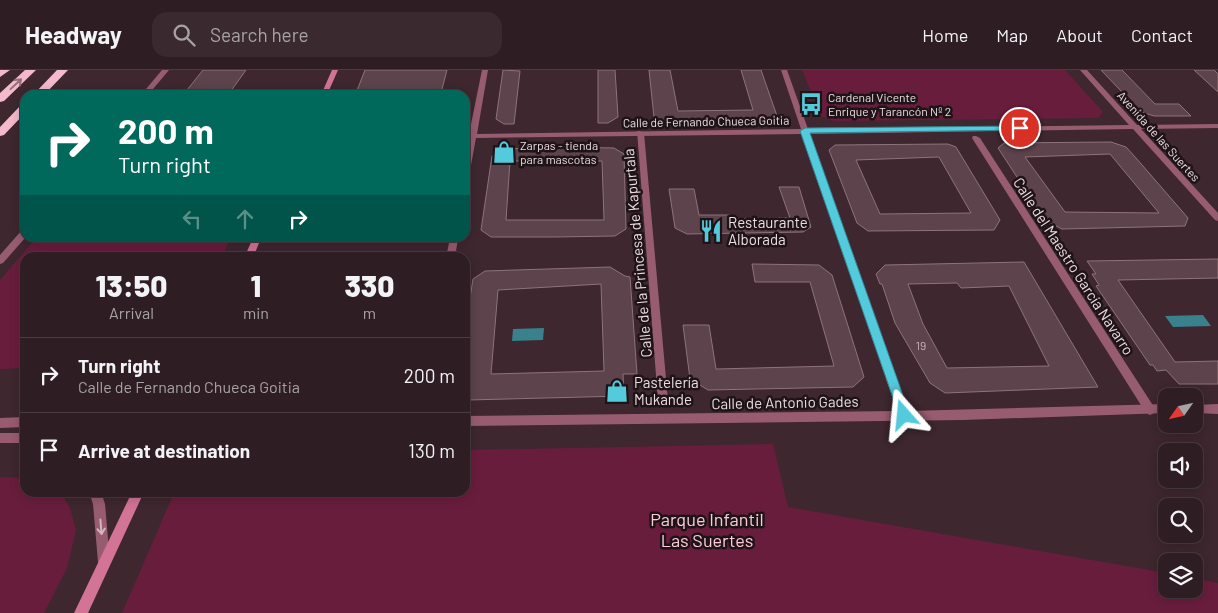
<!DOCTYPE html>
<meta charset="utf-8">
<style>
body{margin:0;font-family:Barlow,sans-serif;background:#3a2a30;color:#f1f3f6;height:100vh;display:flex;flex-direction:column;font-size:19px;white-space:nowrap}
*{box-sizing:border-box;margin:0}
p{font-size:16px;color:#a7a2a6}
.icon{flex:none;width:28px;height:28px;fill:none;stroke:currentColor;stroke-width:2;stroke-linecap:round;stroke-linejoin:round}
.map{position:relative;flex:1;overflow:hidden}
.details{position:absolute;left:20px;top:182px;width:450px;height:245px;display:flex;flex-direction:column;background:#2e1d23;border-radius:15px;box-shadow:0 2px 12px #0003,0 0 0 1px #493b41}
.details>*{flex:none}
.banner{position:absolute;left:20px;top:20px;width:450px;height:152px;border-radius:15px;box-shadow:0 2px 12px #0003,0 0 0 1px #493b41;background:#00695c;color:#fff;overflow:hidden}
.needle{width:32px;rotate:236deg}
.buttons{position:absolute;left:1158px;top:318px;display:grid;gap:10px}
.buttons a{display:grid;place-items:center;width:45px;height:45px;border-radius:10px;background:#2e1d23;box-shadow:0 2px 12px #0003,0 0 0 1px #493b41;font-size:25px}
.pin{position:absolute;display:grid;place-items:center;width:42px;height:42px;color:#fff;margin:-21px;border:2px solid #fff;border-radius:50%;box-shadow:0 1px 5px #0007}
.me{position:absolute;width:55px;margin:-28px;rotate:342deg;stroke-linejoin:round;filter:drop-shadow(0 0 4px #0008)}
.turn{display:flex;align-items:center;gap:18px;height:105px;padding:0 15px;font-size:22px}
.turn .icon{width:65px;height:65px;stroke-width:2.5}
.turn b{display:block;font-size:35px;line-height:42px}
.lanes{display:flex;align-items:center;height:48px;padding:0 15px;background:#0003;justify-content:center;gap:25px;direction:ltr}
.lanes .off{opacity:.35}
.eta{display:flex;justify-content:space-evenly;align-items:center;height:85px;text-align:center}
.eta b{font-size:30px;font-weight:800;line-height:35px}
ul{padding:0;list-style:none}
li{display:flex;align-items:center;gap:15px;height:75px;padding:0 15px;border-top:1px solid #493b41}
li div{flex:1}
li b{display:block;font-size:19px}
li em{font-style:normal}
header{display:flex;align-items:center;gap:30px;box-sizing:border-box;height:70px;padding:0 25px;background:#2e1d23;border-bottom:1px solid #493b41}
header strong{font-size:24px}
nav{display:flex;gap:28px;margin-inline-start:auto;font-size:18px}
.search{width:350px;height:45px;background:#3a2a30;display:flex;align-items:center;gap:12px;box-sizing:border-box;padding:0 18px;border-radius:15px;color:#a7a2a6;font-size:19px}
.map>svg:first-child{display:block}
</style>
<header>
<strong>Headway</strong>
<div class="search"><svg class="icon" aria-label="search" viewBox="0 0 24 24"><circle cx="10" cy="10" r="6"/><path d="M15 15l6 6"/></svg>Search here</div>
<nav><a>Home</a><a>Map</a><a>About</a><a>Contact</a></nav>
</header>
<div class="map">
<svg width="1218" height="543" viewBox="0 0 1218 543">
<rect width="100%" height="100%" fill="#3e272f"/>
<path fill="#691d3d" d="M802,0H1065L1103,42L1098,48L834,51L821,46Z
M36,168H231L221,187L25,188V298L0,299V210Z
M773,374L788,437L1166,503V519H1194V508L1218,513V543H122L174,423L465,422V380Z
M0,407L25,408V422L61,423L70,438L76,460L67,498L44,543H0Z"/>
<path fill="#38818d" d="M1203,245L1211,256L1173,257L1165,246Z
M544,258L543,270L512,271L513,259Z"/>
<path fill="#5d434b" stroke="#8f737b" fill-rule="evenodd" d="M203,0H246L228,25H183Z
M365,0H447L441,23H356Z
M503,0L520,1L514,54H504L496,49Z
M598,0H615L618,47L608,53H598Z
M649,0H670L678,41L753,40L741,0H761L777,46L769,52L662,53L654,47Z
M1101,0H1122L1155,34H1179L1191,46H1154L1141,42Z
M1194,0H1214L1218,4V22Z
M1111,72L1126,77L1136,88L1188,148L1185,156L1062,159L1045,150L998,78L1004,73ZM1110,84L1159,143L1065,142L1025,87Z
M948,74L956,77L1000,150L994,160L868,161L857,153L829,80L835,75ZM939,87L971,143L880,144L856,90Z
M562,77L614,78L624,84L626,159L615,166L556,167H491L481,160L492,86L503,79ZM510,91H602L604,150H506Z
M779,117H799L811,157L803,162L687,164L675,158L669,119H694L699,145H730L731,149L790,148Z
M1218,189V208L1118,210L1175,292L1218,291V314H1179L1166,300L1157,301L1153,295H1150L1096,216L1099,215L1092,204H1096L1087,191Z
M1024,192L1098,317L945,323L930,313L895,253L882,214H880L876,204L885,195ZM957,213L961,218L1009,216L1049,296L947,298L923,254L908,214Z
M752,194L819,195L832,205L864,307L853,317L708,320L690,309L683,255H709L716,299L834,296L810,212H755Z
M610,197L625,206L630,207L637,304H623L624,326L468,330L469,318H465V260L473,209L485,201ZM601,214L604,301L491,304L498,220Z"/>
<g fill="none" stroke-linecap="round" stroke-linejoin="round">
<path fill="#985c70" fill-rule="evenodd" d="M637,61H640L644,63L668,331L667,334L663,335L659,334L658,331Z
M973,66H976L980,68L1154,337L1155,340L1154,343L1150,345L1146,343L972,68Z"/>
<path fill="#985c70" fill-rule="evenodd" d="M482,0H488L477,64L801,59L781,0H787L808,59L1129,55L1080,0H1087L1137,55L1218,54V58L1141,59L1218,143V151L1215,150L1133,59L810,64L908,341L1166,334V343L963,350L465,356V346L897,341L802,64L476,68L469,106L465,108V86L468,68H465V64H469Z
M450,168H458L455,188H446Z
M1218,334V344L1194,343V335Z
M25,347V357L0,358V348Z
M0,363H25V373H0Z
M89,422H101L105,434L110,492L108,496L104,498L100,496L98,492L93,434Z"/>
<path fill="#985c70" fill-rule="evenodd" d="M162,0H169L148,25H141Z
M25,159V168L3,193L0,194V185L22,160Z"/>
<path fill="#d37395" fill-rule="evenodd" d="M332,0H338L327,25H321Z
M253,168H261L253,188H244Z
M132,422H144L88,543H74Z"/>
<path fill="#f5b9cc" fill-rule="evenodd" d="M0,0H10L0,7Z
M25,0H36L4,31L0,32V23Z
M57,0H68L44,25H33Z
M25,34V43L4,65L0,66V57L21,35Z"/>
</g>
<defs><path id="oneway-shaft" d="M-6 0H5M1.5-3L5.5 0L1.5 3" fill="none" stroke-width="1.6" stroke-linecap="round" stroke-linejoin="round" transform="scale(1.25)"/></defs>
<use stroke="#946f7b" href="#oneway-shaft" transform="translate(16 14) rotate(-43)"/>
<use stroke="#d2b6be" href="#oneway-shaft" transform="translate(101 457) rotate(85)"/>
<path fill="#54cadd" stroke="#378390" d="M1020,56L1024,58L1023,60L810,63L910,345L909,348L904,350L900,348L800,61L805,58Z"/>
<defs>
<symbol id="bus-bare" viewBox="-9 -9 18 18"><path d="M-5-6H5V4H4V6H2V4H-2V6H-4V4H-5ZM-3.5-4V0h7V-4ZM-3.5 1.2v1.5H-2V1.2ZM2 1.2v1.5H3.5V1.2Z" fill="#54cadd" stroke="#1e1417" stroke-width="2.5" paint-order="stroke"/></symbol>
<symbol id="shop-bare" viewBox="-9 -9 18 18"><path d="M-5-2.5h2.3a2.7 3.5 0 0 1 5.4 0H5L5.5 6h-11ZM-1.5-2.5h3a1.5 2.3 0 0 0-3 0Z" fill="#54cadd" stroke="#1e1417" stroke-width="2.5" paint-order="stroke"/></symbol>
<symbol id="restaurant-bare" viewBox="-9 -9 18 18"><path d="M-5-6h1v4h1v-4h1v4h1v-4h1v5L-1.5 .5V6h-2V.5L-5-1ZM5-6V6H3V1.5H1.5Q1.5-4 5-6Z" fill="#54cadd" stroke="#1e1417" stroke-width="2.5" paint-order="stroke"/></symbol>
</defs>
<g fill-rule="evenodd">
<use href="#bus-bare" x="795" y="18" width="32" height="32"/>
<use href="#shop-bare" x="488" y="66" width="32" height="32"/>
<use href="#restaurant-bare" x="695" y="145" width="32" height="32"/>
<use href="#shop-bare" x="601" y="305" width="32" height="32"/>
</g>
<g text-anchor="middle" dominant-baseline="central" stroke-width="5" stroke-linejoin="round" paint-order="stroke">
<g font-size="12" fill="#ebdce0" stroke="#1e1417" text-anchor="start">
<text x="828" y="27">Cardenal Vicente<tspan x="828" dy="14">Enrique y Tarancón Nº 2</tspan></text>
<text x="520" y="75">Zarpas - tienda<tspan x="520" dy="14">para mascotas</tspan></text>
</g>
<g font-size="12" fill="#ebdce0" stroke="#1e1417">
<text transform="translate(706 51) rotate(-1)">Calle de Fernando Chueca Goitia</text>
<text transform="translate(1159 66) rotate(48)">Avenida de las Suertes</text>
</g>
<g font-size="12" fill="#c8b6bb">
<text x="921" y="275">19</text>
</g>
<g font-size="15" fill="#ebdce0" stroke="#1e1417" text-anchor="start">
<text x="728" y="152">Restaurante<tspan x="728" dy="17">Alborada</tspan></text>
<text x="634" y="312">Pastelería<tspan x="634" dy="17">Mukande</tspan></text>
</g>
<g font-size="15" fill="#ebdce0" stroke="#1e1417">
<text transform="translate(637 183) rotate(-95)">Calle de la Princesa de Kapurtala</text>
<text transform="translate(1074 196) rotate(57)">Calle del Maestro García Navarro</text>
<text transform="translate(785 332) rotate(-1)">Calle de Antonio Gades</text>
</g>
<g font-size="18" fill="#fecada" stroke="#1e1417">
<text x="707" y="449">Parque Infantil<tspan x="707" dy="21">Las Suertes</tspan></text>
</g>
</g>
</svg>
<div class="buttons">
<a><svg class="needle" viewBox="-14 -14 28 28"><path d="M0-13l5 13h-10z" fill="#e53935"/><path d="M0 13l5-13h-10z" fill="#a7a2a6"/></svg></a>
<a><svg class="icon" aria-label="sound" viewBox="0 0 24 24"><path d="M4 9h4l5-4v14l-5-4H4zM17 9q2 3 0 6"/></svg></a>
<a><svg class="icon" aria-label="search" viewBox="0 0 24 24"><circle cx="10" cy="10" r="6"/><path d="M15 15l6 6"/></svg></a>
<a><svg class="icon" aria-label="layers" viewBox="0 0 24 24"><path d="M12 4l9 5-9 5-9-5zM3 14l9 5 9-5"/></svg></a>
</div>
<div class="pin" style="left:1020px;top:58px;background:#d93025"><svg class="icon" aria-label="arrive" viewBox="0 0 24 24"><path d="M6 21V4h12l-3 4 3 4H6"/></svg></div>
<svg class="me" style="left:904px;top:345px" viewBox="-20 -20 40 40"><path d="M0-17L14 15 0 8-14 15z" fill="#54cadd" stroke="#fff" stroke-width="4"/></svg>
<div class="banner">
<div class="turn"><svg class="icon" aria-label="right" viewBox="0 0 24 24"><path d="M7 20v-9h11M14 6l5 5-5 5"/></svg><div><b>200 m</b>Turn right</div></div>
<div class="lanes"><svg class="icon off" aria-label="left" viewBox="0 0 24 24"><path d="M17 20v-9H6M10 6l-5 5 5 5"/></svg><svg class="icon off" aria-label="ahead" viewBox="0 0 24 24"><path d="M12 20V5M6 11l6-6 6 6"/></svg><svg class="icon" aria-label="right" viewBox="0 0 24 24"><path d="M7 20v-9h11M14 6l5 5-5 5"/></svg></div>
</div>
<section class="details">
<div class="eta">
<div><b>13:50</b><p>Arrival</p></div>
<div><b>1</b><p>min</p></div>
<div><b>330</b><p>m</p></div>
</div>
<ul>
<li><svg class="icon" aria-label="right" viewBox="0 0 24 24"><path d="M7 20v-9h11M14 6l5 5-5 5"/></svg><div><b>Turn right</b><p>Calle de Fernando Chueca Goitia</p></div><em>200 m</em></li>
<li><svg class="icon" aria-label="arrive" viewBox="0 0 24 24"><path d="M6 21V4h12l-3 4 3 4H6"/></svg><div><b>Arrive at destination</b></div><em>130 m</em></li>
</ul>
</section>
</div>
